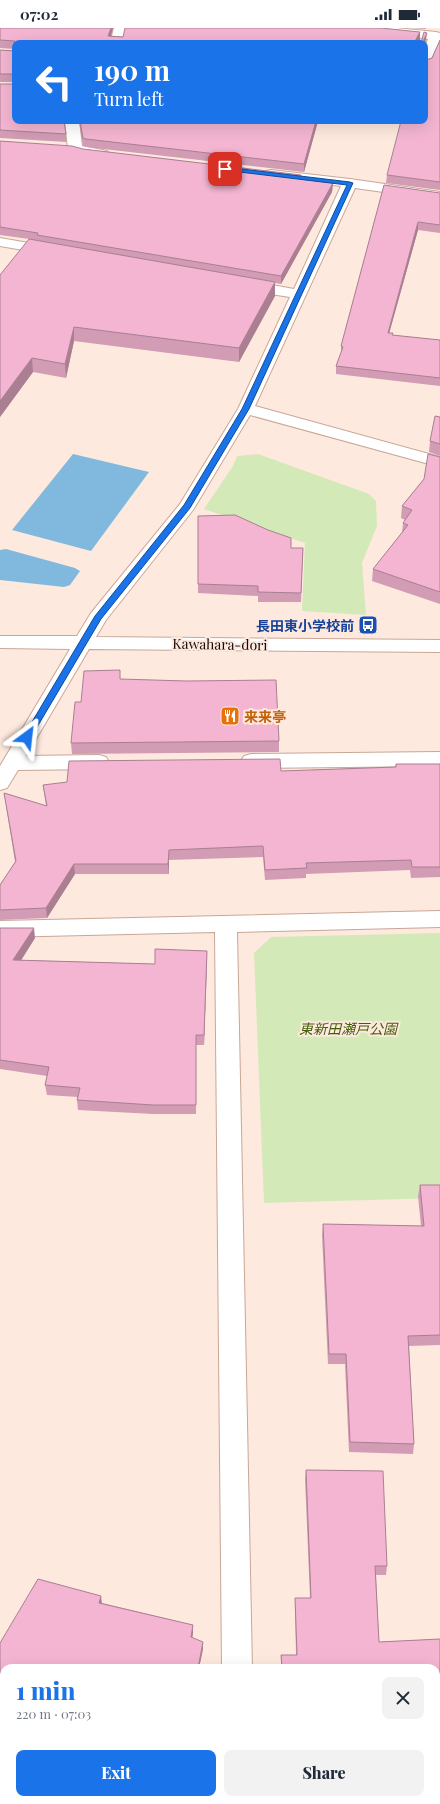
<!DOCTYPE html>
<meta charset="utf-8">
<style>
body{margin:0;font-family:"Playfair Display","Noto Sans JP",serif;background:#f2f2f3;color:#1f2937;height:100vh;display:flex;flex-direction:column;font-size:15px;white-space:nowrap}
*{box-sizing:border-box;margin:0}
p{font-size:13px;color:#747a83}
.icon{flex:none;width:22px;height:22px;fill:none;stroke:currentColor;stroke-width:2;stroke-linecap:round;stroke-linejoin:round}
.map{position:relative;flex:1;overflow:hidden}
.details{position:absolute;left:0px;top:1636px;width:440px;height:140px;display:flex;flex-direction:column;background:#fff;border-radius:12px 12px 0 0;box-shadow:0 4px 16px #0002}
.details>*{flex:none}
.top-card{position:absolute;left:12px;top:12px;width:416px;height:84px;border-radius:8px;box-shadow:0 4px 16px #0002;background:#1a73e8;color:#fff;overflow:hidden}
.pin{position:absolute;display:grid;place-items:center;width:34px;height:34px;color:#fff;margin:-17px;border-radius:8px;box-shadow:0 2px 6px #0006}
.me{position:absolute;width:44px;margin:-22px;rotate:30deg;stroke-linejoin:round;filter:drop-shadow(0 0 3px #0008)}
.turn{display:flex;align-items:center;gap:14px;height:84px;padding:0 16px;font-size:18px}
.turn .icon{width:52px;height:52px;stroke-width:2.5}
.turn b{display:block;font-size:28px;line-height:34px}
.round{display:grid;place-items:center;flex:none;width:42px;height:42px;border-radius:8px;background:#f2f2f3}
.overview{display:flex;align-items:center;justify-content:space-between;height:68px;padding:0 16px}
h1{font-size:24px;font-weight:800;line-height:30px;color:#1a73e8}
.cta{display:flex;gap:8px;margin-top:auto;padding:8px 16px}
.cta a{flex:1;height:46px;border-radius:8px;background:#1a73e8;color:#fff;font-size:16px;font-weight:800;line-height:46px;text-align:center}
.cta a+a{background:#f2f2f3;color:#1f2937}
.status{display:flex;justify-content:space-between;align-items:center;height:28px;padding:0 20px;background:#fff;direction:ltr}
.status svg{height:11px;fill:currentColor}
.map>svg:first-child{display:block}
</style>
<div class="status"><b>07:02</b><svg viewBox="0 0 49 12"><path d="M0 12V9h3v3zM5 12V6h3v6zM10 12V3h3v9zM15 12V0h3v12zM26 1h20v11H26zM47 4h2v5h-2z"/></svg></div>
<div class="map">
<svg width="440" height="1776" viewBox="0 0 440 1776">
<rect width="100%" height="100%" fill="#fee9df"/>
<path fill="#d3e9b7" d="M258,426L369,466L376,473L377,498L362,535L366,587L302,583L305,515L204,481L233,438L237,428Z
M440,905V1170L264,1175L254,925L271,909Z"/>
<path fill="#81b9de" d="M73,426L149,444L91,523L12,502Z
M6,521L75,540L80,543L70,557L64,559L0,552V522Z"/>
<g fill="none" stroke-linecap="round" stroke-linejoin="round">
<defs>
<path id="minor" d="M114,0H126L122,15H110Z
M354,0H396L436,4L440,5V14L431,34L430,37L425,38V19L428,11L360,4L356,3Z
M65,93H79L82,118L107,123L109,126L107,129L102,130L70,124L68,121Z
M271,142L350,151L440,164V172L355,160L255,378L440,429V439L250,387L193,482L106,592L96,609L440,612V624L89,621L26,728L99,727L106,729L109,734L106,739L99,741L18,742L7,760L0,762V738L70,621L0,620V608H77L91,585L180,476L238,381L290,269L245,262L240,260L237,257L240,254L245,252L294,261L341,158L266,149L264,146L266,143Z
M0,210L52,219L57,220L59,223L57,226L52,227L0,218Z
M440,724V738L251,740L244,738L241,733L244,728L251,726Z
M440,883V899L237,904L252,1640H222L215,904L0,909V893Z
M223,1772H255V1776H223Z"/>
</defs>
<use href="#minor" stroke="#c8a796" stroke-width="2"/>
<use href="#minor" fill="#fff" fill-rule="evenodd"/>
</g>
<path fill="#d19cb4" d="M0,0H113L111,8L123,9L420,4V12L418,15H15V21L0,20Z
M411,0H426V1Z
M440,12V162L386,155L387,147L426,32L432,30Z
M0,22L15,23V54H0Z
M0,56L66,106V114L0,110Z
M79,93H318L304,144L86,119L83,118Z
M0,113L83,121L301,147V151L333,155L332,164L281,256L275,255V268L239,334L74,313L66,350L33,344L0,389L29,211L0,207Z
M384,157L440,165V205L418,202L389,305L392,307L440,312V358L336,346V338L341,325V318Z
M440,389V428L429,424L430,413Z
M440,429V576L372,553L373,541L402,505L403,495L405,492L401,490L402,478L424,451Z
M291,520H303L301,574H258V568L198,565V556Z
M121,651L279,713V724L72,726L71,715Z
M396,736H440V849L411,850L410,842L306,846V850L265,852L263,829L169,832V846H75L47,890L0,892V857L15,834L4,765L46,778L43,757L281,743L395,739Z
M0,900L35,910L21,932L155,936L207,923L204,1017H196V1086H153L78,1082L77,1072L78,1069L47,1067L45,1057L47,1048L0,1041Z
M420,1157H440V1317L409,1318L414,1416L413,1426L349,1424L345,1336H328L322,1207L323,1196L421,1198L418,1168Z
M306,1442L387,1538L386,1547H376L379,1614L440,1611V1730H436V1640H281V1627H296L295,1578V1570H310L305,1451Z
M102,1575L193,1597V1605L192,1610L203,1621L199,1640H4V1662L0,1660V1615Z"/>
<path fill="#aa7f92" d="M111,0H113L109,15L108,8Z
M420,4V12L418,15H414Z
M427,5L426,12L425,15H424V11Z
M316,93H318L304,144V136Z
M333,155L332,164L281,256V248Z
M418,194V202L387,313L388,305Z
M275,254V268L239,334V320Z
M74,299V313L66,350L65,336Z
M32,330L33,344L0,389V373Z
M169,822V846L168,836Z
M74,836L75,846L47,890L46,880Z
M34,900L35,910L15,942L13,932Z
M207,923V933L204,1017V1007Z
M101,1568L102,1576L99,1575Z
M193,1597V1605L191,1617V1609Z
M203,1614V1621L199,1640H198Z"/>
<path fill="#f3b5d1" stroke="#aa7f92" d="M0,0H111L108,8L123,9L125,0H381L420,4L414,15H15V13L0,12Z
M424,4L427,5L424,11V15H421Z
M440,12V154L387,147L401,93H425V31L426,32L432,30Z
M0,22L15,23V46H0Z
M0,56H15V93H64L66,106L0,102Z
M80,93H316L304,136L86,111L83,110Z
M0,113L72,118L83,121L301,147L300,151L333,155L281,248L37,207L38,205L0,199Z
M384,157L440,165V197L418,194L388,305H393L392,307L440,312V350L336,338L343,319L341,318Z
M29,211L275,254L239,320L74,299L65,336L32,330L0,373V247Z
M435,388L440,389V416L430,413Z
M428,426L440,429V564L373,541L408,497L403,495L412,482L402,478L424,451Z
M235,487L268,502L291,510V520H303L301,565L258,564V558L198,556V488Z
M120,642V651L186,653L276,652L279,713L71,715L75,674H81L84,643Z
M280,731L281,743L396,739V736H440V839H412L411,832L306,835L307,840L265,842L263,818L169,822L168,836H74L46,880L0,882V857L16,833L4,765L47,778L43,757L67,754L69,733Z
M0,900H34L13,932L155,936V921L207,923L204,1007H196V1077H153L77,1072L80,1060L45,1057L49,1039L0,1032Z
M420,1157H440V1307L408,1308L414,1416L350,1414L346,1326H329L323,1196L424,1198Z
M306,1442L383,1443L387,1538H375L379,1614L440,1611V1722L436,1723V1640H282L281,1627H297L295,1570H311Z
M38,1551L101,1568L99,1575L193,1597L191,1609L203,1614L198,1640H4V1656L0,1654V1615Z"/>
<path fill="#1a73e8" stroke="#114b97" d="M225,139L350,154L353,155L249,381L190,480L101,591L30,711H24L23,709L95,588L184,477L242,381L347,157L223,142V139Z"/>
<defs>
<symbol id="bus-square" viewBox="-11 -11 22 22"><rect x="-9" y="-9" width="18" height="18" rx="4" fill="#1a4fb4" stroke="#fee9df"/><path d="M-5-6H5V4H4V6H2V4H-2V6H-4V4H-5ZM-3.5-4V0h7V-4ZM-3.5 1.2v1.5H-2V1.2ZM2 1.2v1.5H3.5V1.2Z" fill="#fff"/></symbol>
<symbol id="restaurant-square" viewBox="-11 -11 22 22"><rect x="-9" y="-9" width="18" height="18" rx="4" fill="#e8710a" stroke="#fee9df"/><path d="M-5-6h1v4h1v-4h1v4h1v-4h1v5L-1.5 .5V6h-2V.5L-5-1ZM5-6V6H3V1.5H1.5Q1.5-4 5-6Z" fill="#fff"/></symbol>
</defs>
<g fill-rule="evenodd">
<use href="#bus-square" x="357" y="586" width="22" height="22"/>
<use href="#restaurant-square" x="219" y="677" width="22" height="22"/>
</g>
<g text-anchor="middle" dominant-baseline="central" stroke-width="4" stroke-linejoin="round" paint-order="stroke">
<g font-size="14" font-weight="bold" fill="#164399" stroke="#fee9df" text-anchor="end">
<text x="354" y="597">長田東小学校前</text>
</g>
<g font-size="14" fill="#150a05" stroke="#fee9df">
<text transform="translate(220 616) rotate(1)">Kawahara-dori</text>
</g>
<g font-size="14" font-weight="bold" fill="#c56008" stroke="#fee9df" text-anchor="start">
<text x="244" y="688">来来亭</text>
</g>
<g font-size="14" font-style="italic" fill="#435e0b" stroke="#fee9df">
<text x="348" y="1000">東新田瀬戸公園</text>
</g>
</g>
</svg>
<div class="pin" style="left:225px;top:141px;background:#d93025"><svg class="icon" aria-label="arrive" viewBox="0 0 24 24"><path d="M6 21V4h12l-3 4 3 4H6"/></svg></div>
<svg class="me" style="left:27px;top:709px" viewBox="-20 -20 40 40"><path d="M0-17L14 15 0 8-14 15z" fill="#1a73e8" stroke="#fff" stroke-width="4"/></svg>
<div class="top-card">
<div class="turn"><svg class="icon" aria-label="left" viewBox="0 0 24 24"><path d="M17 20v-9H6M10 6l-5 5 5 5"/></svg><div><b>190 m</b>Turn left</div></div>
</div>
<section class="details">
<div class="overview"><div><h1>1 min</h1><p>220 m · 07:03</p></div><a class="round"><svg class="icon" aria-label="close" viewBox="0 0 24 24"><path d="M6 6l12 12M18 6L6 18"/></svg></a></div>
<div class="cta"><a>Exit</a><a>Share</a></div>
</section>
</div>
